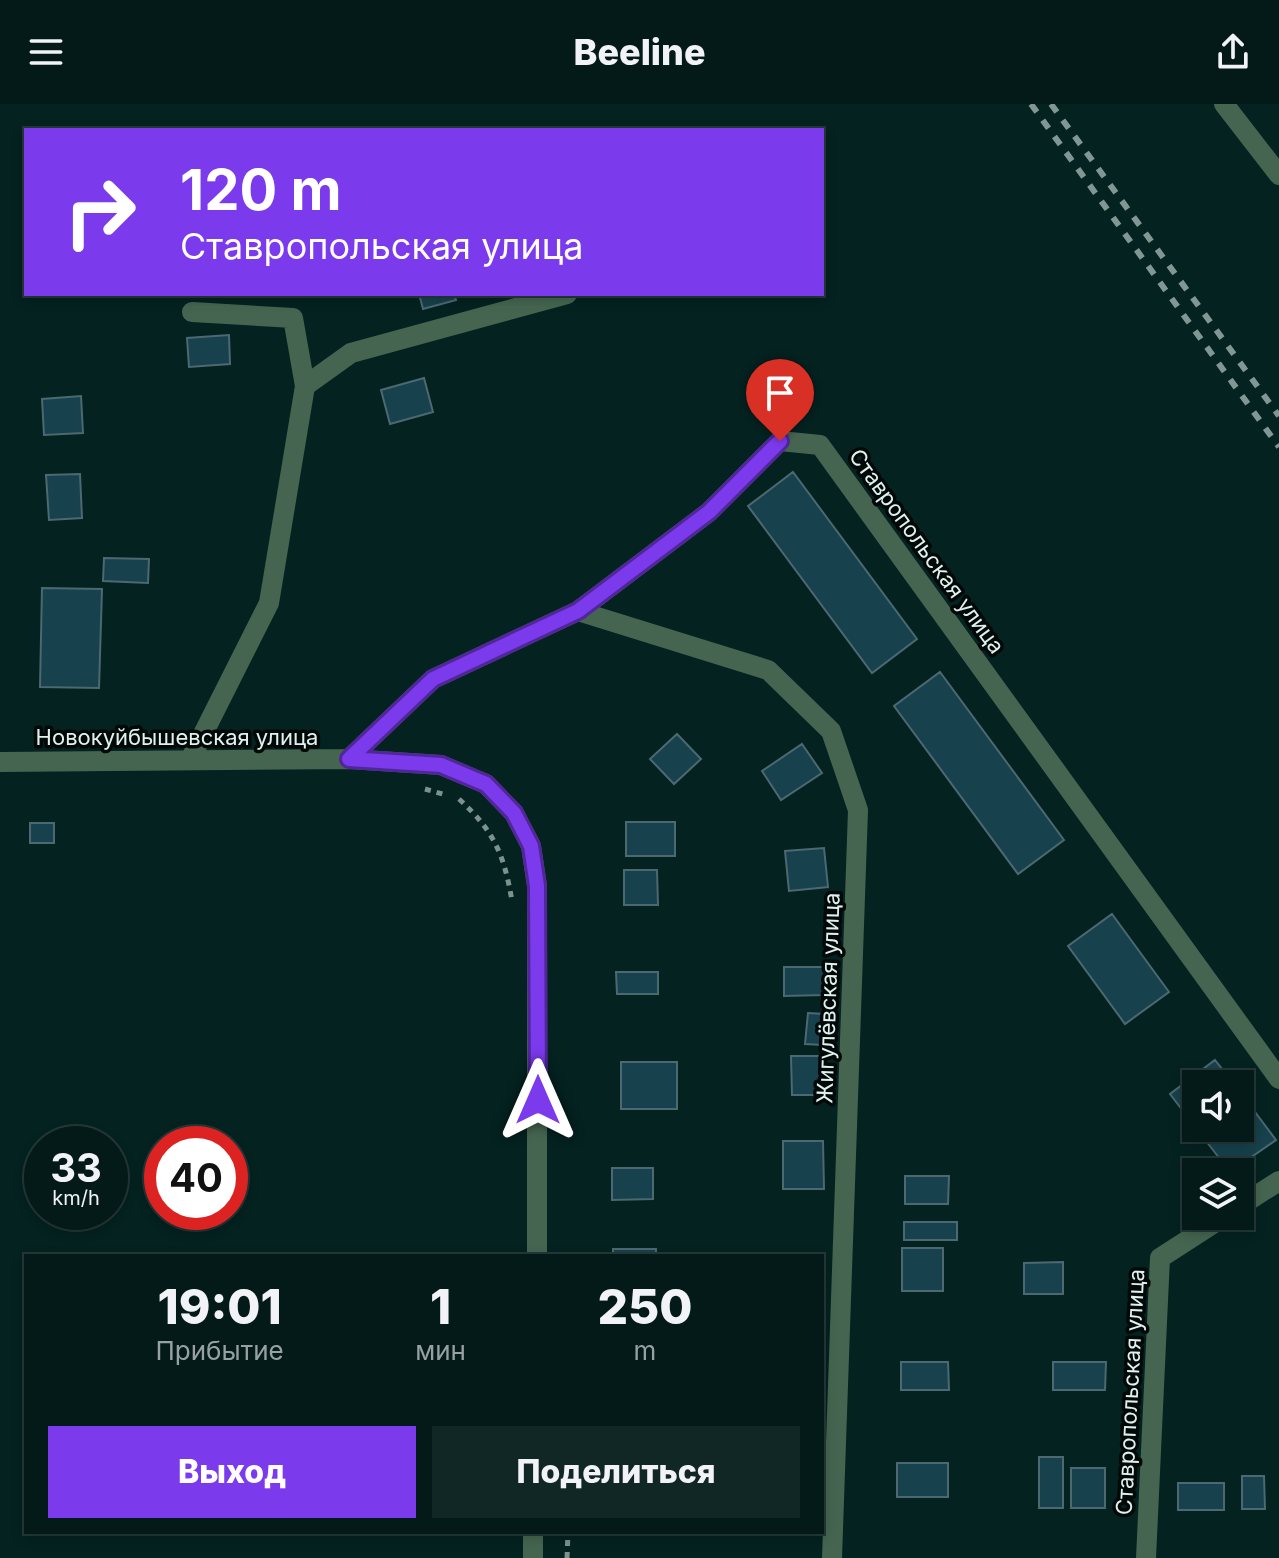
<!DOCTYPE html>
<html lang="ru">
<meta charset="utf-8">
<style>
body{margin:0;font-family:Inter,sans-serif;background:#112725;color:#f1f3f6;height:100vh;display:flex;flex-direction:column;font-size:30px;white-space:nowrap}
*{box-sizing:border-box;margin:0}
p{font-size:26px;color:#97a1a2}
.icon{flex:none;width:44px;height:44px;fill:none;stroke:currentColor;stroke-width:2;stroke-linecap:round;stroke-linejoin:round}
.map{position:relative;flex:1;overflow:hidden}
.drawer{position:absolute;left:24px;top:1150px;width:800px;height:280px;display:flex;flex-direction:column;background:#031a18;border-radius:0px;box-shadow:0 4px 12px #0003,0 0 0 2px #243837}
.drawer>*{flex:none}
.banner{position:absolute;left:24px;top:24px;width:800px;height:168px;border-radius:0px;box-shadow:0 4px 12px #0003,0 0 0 2px #243837;background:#7c3aed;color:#fff;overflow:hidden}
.fabs{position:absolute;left:1182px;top:966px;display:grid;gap:16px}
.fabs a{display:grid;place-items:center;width:72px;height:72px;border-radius:0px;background:#031a18;box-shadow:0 4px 12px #0003,0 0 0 2px #243837;font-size:40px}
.speed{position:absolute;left:24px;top:1022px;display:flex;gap:16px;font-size:40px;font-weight:700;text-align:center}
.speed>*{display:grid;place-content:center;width:104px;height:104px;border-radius:50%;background:#031a18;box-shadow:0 4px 12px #0003,0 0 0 2px #243837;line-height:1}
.speed small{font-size:20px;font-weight:400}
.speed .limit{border:12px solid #d22;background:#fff;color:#111}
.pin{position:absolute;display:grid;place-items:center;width:68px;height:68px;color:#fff;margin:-82px -34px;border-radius:50% 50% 50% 0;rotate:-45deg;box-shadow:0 0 8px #0007}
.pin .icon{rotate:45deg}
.me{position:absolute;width:88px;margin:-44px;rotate:0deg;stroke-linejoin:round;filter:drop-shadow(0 0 6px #0008)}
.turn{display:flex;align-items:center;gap:28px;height:168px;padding:0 24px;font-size:36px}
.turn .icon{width:104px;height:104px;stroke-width:2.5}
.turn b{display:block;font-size:56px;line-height:68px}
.eta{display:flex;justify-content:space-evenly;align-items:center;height:136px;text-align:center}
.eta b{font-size:48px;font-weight:800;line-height:56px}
.primary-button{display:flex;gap:16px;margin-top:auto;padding:16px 24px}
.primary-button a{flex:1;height:92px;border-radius:0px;background:#7c3aed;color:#fff;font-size:32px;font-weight:800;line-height:92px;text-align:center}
.primary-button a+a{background:#112725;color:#f1f3f6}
header{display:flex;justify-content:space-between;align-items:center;height:104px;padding:0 24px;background:#031a18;font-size:36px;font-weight:800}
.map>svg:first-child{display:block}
</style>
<header><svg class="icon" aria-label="menu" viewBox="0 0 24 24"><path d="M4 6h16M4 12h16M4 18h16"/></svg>Beeline<svg class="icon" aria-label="share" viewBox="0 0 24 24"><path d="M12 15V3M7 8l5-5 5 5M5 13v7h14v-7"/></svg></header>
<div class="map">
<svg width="1279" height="1454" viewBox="0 0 1279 1454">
<rect width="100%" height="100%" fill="#042220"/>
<path fill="#17414c" stroke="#4c6871" stroke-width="2" d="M419,190H454L456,196L423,205Z
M229,231L230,260L189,263L187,234Z
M424,274L433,308L390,320L381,286Z
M81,292L83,329L44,331L42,295Z
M793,368L917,535L872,569L748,402Z
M80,370L82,414L49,416L46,371Z
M104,454L149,455L148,479L103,477Z
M42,484L102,485L99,584L40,583Z
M940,568L1064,736L1018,770L894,602Z
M677,630L701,655L674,680L650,655Z
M802,640L822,669L781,696L762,667Z
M626,718H675V752H626Z
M30,719H54V739H30Z
M824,744L828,783L789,787L785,747Z
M624,766H657L658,801H624Z
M1112,810L1169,888L1125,920L1068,842Z
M784,863H824V891L784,892Z
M616,868H658V890H617Z
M808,909L825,910L823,941L805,940Z
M791,952H824V991H792Z
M1215,956L1234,980H1196V1024L1170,990Z
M621,958H677V1005H621Z
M1240,988L1276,1036L1230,1068L1196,1024H1240Z
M783,1037H823L824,1085H783Z
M612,1064H653V1095L612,1096Z
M905,1072H949L948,1100H905Z
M904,1118H957V1136H904Z
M902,1144H943V1187H902Z
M613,1145H656V1152H613Z
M1063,1158V1190H1024V1159Z
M901,1258H948L949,1286H901Z
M1053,1258H1106L1105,1286H1053Z
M1039,1353H1063V1404H1039Z
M897,1359H948V1393H897Z
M1071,1364H1105V1404H1071Z
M1242,1372H1264L1265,1405H1242Z
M1178,1379H1224V1406H1178Z"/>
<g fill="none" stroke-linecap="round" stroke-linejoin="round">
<path stroke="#7b928f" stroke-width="5" stroke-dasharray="6 6" stroke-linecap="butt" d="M425,685L446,691
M459,695C494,727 504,750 512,797
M567,1454L568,1428"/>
<path stroke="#456550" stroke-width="20" d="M1224,0L1279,71
M192,208L293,214L305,282
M578,507L768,566L831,627L858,706L832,1454
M349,655L433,575L578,507L709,408L780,337L820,341L1279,975
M190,656L269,499L305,282L351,249L567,190
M0,658L349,655L441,661L486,680L514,709L531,742L537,782V1152
M1240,1102L1279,1077
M533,1454V1428
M1146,1454L1160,1154L1225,1112"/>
<path stroke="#809794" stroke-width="6" stroke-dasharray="10 10" stroke-linecap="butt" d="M1031,0L1279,343
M1051,0L1279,312"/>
</g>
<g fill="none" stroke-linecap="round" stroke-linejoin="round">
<defs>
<path id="route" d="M538,996L537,782L531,742L514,709L486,680L441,661L349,655L433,575L578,507L709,408L780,337"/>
</defs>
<use href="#route" stroke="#51269a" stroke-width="20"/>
<use href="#route" stroke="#7c3aed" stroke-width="14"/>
</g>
<g text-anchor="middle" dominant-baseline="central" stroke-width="7" stroke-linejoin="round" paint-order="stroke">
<g font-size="22" fill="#e0f1ee" stroke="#010908">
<text transform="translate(927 447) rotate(54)">Ставропольская улица</text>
<text x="177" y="633">Новокуйбышевская улица</text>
<text transform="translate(828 894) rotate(-88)">Жигулёвская улица</text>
<text transform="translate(1130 1288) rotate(-87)">Ставропольская улица</text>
</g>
</g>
</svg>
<div class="fabs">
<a><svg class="icon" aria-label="sound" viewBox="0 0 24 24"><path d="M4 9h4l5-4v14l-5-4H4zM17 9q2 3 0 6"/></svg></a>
<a><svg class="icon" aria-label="layers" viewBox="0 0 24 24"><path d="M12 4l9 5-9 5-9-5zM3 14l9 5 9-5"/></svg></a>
</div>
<div class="speed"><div>33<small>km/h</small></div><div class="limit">40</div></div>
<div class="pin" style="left:780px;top:337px;background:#d93025"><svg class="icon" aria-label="arrive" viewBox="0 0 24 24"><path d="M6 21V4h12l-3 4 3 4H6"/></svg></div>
<svg class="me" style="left:538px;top:996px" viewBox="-20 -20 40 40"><path d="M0-17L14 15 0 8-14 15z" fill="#7c3aed" stroke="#fff" stroke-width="4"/></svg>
<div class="banner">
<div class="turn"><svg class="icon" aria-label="right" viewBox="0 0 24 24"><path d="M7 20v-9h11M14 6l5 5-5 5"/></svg><div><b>120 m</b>Ставропольская улица</div></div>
</div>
<section class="drawer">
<div class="eta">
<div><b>19:01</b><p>Прибытие</p></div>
<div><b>1</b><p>мин</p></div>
<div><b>250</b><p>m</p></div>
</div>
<div class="primary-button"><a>Выход</a><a>Поделиться</a></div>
</section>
</div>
